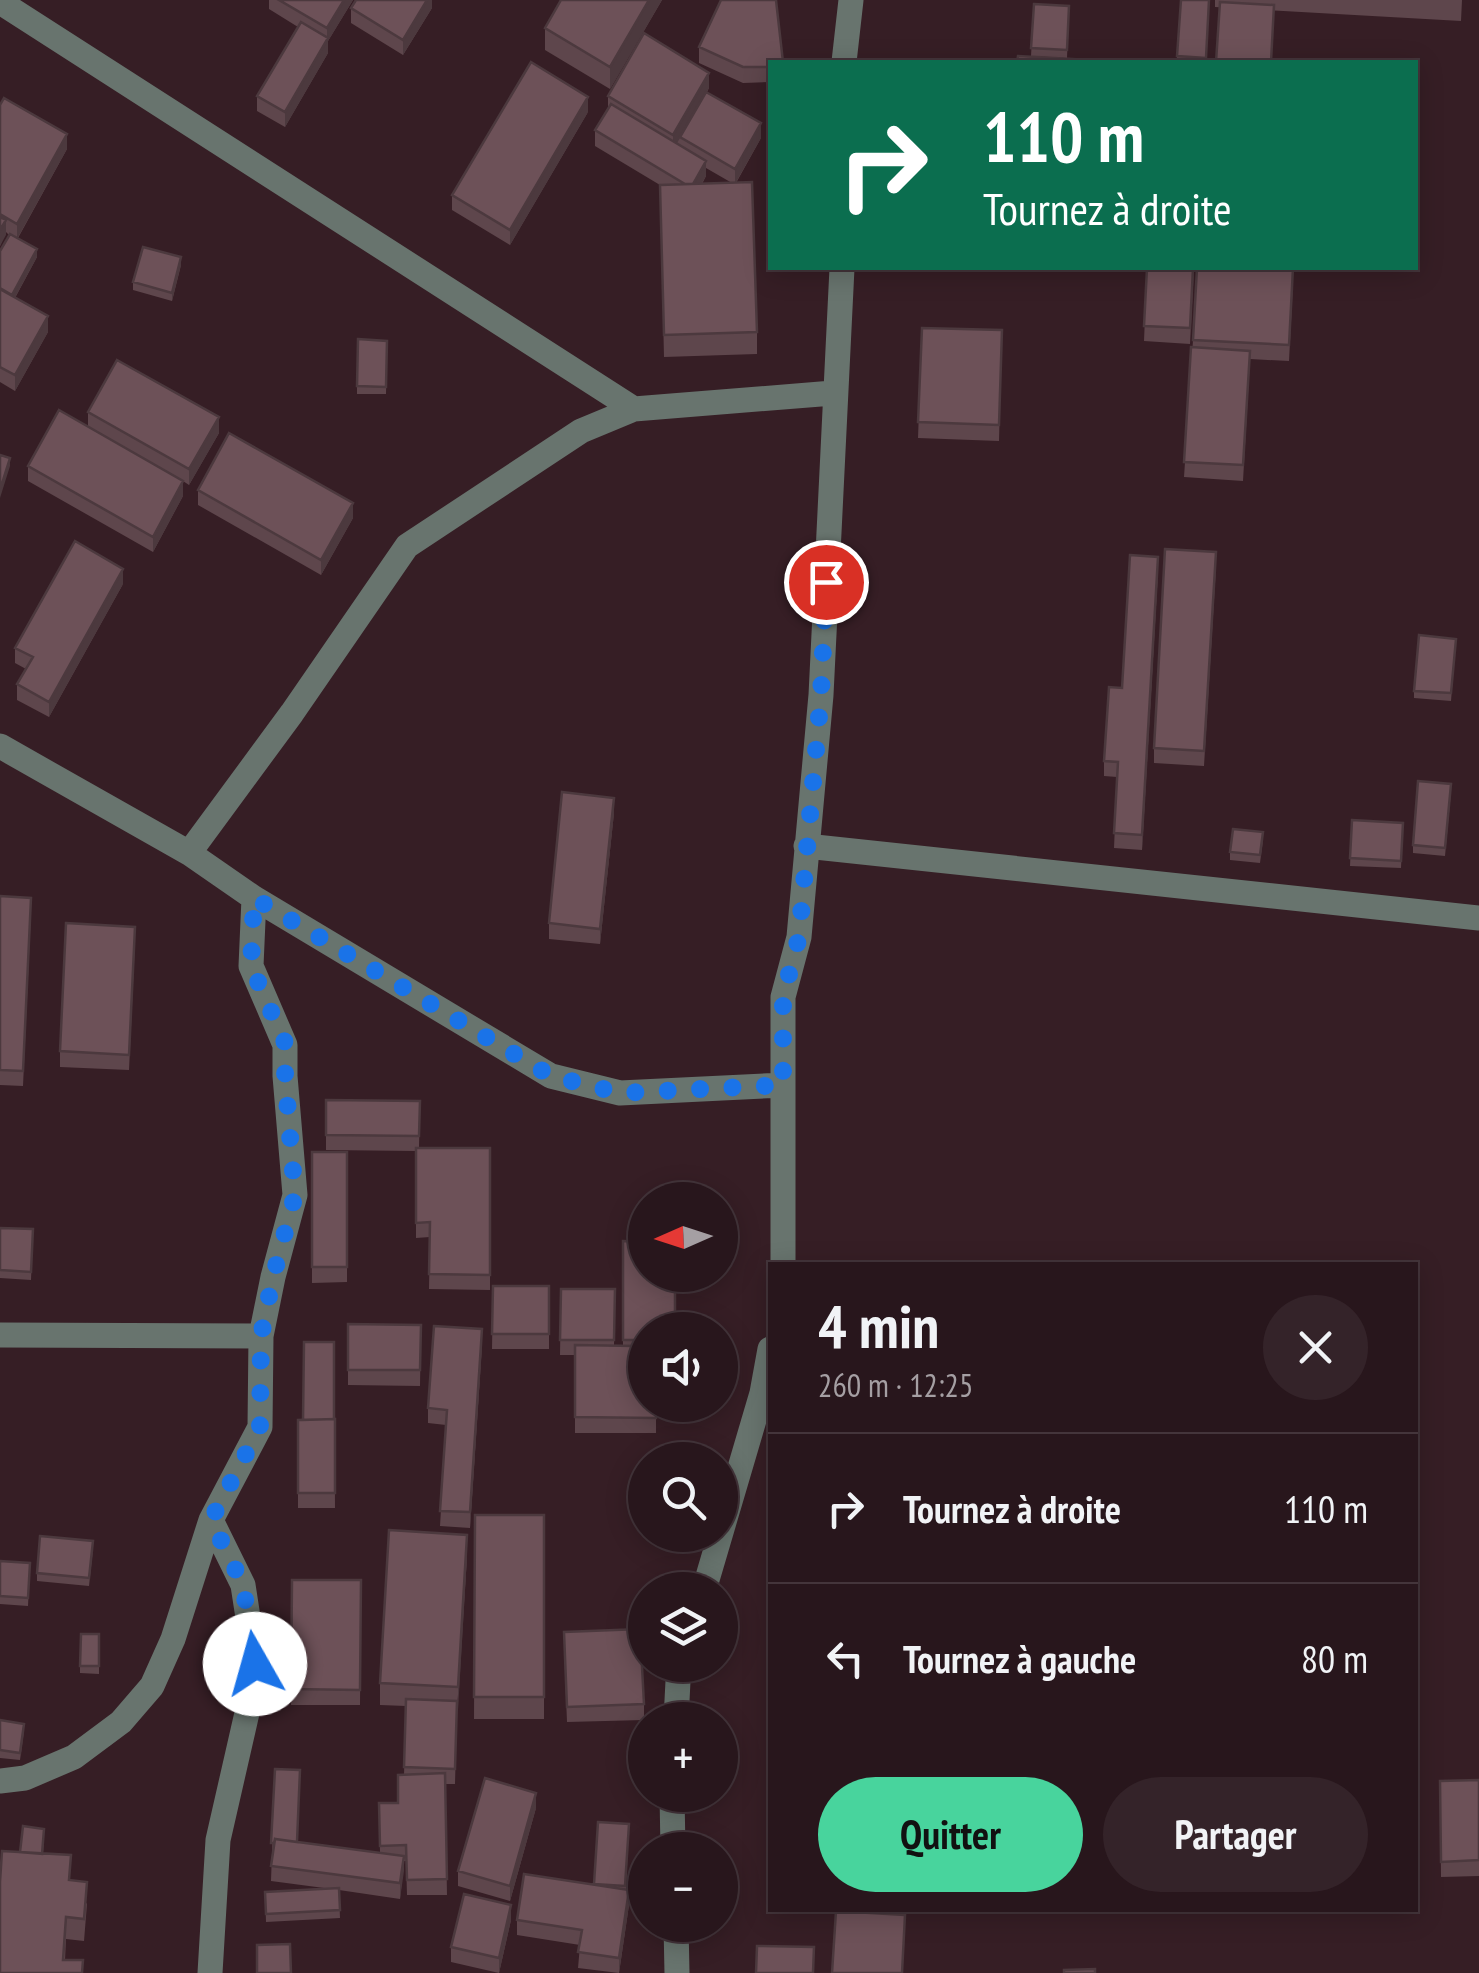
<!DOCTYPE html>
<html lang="fr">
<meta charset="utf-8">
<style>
body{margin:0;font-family:"PT Sans Narrow",sans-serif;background:#342329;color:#f1f3f6;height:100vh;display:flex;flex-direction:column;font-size:38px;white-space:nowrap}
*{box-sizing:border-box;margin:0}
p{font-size:32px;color:#a59fa3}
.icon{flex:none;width:55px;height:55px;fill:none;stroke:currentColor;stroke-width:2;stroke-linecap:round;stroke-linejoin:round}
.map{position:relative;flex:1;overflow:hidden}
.details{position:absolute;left:768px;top:1262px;width:650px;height:650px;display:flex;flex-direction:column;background:#28161c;border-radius:0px;box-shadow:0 5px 25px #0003,0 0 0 2px #44353b}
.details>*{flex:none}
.banner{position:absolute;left:768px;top:60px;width:650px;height:210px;border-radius:0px;box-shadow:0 5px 25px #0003,0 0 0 2px #44353b;background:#0b6e4f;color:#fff;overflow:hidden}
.needle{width:65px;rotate:267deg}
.controls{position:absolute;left:628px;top:1182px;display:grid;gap:20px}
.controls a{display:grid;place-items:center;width:110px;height:110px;border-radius:50%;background:#28161c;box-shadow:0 5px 25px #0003,0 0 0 2px #44353b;font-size:50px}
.pin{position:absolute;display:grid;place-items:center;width:85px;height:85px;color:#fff;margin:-42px;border:5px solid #fff;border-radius:50%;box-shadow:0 2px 10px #0007}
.me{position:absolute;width:110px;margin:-55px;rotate:353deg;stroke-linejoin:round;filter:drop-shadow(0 0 8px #0008)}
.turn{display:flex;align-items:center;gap:35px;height:210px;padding:0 50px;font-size:45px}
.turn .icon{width:130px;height:130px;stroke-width:2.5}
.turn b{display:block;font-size:70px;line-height:85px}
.round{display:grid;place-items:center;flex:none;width:105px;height:105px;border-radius:52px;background:#342329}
.summary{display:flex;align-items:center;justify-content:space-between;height:170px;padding:0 50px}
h1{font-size:60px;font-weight:600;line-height:75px}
.action{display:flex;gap:20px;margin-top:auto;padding:20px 50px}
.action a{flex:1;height:115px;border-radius:60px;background:#48d49d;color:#111;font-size:40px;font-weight:600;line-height:115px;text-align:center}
.action a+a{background:#342329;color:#f1f3f6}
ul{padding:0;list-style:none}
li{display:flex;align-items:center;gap:30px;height:150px;padding:0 50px;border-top:2px solid #44353b}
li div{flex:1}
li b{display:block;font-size:38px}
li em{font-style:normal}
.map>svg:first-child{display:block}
</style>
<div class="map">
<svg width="1479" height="1973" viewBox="0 0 1479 1973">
<rect width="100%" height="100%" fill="#361e25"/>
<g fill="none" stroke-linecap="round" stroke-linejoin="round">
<path stroke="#68746e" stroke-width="25" d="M0,2L634,409L833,393
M844,62L851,0
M0,746L189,853L254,898L551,1076L620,1093L783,1085
M806,846L1479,918
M189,853L292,713L407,546L581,431L634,409
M783,1265V997L799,937L821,695L842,268
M0,1335L261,1336
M704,1590L762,1393L770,1349
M676,1720L678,1681L682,1665
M0,1781L25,1778L74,1757L121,1722L152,1686L173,1639L211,1520L260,1427L261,1336L273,1277L295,1195L285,1076V1045L251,966L254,898
M672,1795L673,1850
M676,1925L677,1973
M210,1973L218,1840L247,1713L255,1663L243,1585L211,1520"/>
</g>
<path fill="#5e464c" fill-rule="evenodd" d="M269,0H353L328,41V53L285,127L257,111V96L298,27L269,9Z
M432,0V8L403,55L351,23V8Z
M561,0H662L610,89L545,50V28Z
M1209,0L1206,62H1177V56Z
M1215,0H1462L1461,21L1215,7Z
M1034,4L1069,6L1067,58L1031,56Z
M699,47L770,62V82L743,83L699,63Z
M709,88L707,92L761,138L736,183L757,332V354L664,357L660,185L595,146V130L608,110V96ZM706,168L732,183L702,184L706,176Z
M0,105L67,149L18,238L37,257L15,298L48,332L15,391L0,382V251L9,235L6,232L0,246Z
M588,112L510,245L452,210V195Z
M181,265L172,301L133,290V282Z
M1147,268H1194L1190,344L1144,341Z
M1293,284L1289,361L1250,359L1243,481L1184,477L1193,340Z
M922,328L1002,330L999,441L918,438Z
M387,341L386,394H357V386Z
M88,412L219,433L189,485L183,481V496L153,552L28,481V466L88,426Z
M198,490L353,518L321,575L198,505Z
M1216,567L1204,766L1154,763V748Z
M1158,572L1142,850L1114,848L1117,777L1104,776V761L1122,688Z
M123,584L49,717L17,700V684L26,669L15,663V648Z
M1456,639L1451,701L1414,698V691Z
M1451,792L1445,856L1413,853V845Z
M614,813L600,944L549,939V923Z
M1352,820L1403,823L1401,868L1350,866Z
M1263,840L1260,863L1230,860V852Z
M0,896L31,913L23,1086L0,1085Z
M135,942L129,1070L60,1067V1051Z
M326,1100L420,1101L419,1148H490V1290L429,1289L430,1237L416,1238V1151L326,1150Z
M312,1152H347V1282L312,1283Z
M0,1228L33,1229L31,1280L0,1278Z
M623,1241L645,1330V1405H656V1433H575V1355H560L561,1289H615L614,1345H623ZM634,1355H641V1378L634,1377Z
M493,1286H549V1349H492Z
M348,1324L421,1325L420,1386L348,1385Z
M334,1342L335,1508H298V1420H303Z
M482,1345L470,1528L440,1526L446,1425L428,1423V1408Z
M475,1515H544V1719H474Z
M93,1549L89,1586L37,1581V1573Z
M467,1557L457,1710L455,1784H445L447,1895H407L406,1861H404L400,1899L339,1890L340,1918L266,1922L265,1892L324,1888L271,1881L275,1769L298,1842L380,1853L379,1803H398L404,1775L406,1706L380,1705V1683Z
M0,1561L30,1563L28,1606L0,1604Z
M292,1580H361L360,1705H291Z
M99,1634V1674L80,1673V1666Z
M564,1647L644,1704V1720L567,1722Z
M0,1720L24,1731L20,1760L0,1758Z
M1479,1780V1876L1441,1877L1440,1781Z
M536,1808L510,1901L458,1886V1871Z
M629,1824L626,1889L629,1905L619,1973L578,1968L580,1945L517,1935V1920L594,1884Z
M44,1837L43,1854L70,1880L87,1904L84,1941L66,1939L65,1960L83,1973H0L20,1852Z
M511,1920L499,1973L451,1962V1947Z"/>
<path fill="#4c393e" d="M344,0H353L328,41V53L285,127V112L327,40V28Z
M427,0H432V8L403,55V40Z
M649,0H662L610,89V67Z
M709,73V88L673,150V135Z
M588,97V112L510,245V230Z
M761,123V138L735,184V169Z
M67,134V149L17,239V224Z
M706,161V176L690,203V187Z
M6,220V235L0,246V230Z
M37,249V257L12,303V295Z
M181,257V265L172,301V293Z
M48,316V332L15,391V375Z
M219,417V433L189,485V469Z
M10,458V466L0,498V490Z
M183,481V496L153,552V537Z
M353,503V518L321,575V560Z
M1158,557V572L1142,850V835Z
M123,569V584L49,717V702Z
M614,798V813L600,944V929Z
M482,1329V1345L470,1528V1512Z
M467,1535V1557L458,1710V1687Z
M536,1793V1808L510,1901V1886Z
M404,1856V1871L400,1899V1883Z
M629,1890V1905L619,1973V1958Z
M511,1905V1920L499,1973V1958Z"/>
<path fill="#6d5158" stroke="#4c393e" stroke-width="2.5" d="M279,0H344L327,28Z
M356,0H427L403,40L351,8Z
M561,0H649L610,67L545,28Z
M721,0H776L783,62H770V67H743L699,47Z
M1181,0H1209L1206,58L1177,56Z
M1220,2L1274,5L1271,62H1216Z
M1034,4L1069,6L1067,50L1031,48Z
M301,22L328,38L285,112L257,96Z
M644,33L709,73L673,135L608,96Z
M1018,56L1126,62H1017Z
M531,62L588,97L510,230L452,195Z
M706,92L761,123L735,169L680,137Z
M4,98L67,134L17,224L0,214V105Z
M611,104L706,161L693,184H685L595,130Z
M752,182L757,332L664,335L660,185Z
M0,217L6,220L0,230Z
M10,234L37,249L12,295L0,288V251Z
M143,247L181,257L172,293L133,282Z
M1147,268H1193L1190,328L1144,326Z
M1197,268H1293L1289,345L1193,340Z
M0,289L48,316L15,375L0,367Z
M922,328L1002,330L999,425L918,422Z
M358,339L387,341L386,387L357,386Z
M1191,347L1250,351L1243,465L1184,462Z
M117,360L219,417L189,469L88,412Z
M59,410L183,481L153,537L28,466Z
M229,433L353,503L321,560L198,490Z
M0,455L10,458L0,490Z
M75,541L123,569L49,702L17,684L33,657L15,648Z
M1165,549L1216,552L1204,751L1154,748Z
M1130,555L1158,557L1142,835L1114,833L1118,762L1104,761L1109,687L1122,688Z
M1419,635L1456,639L1451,693L1414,691Z
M1418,781L1451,784L1445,848L1413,845Z
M562,792L614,798L600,929L549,923Z
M1352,820L1403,823L1401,861L1350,858Z
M1233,829L1263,832L1260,855L1230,852Z
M0,896L31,898L23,1071L0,1070Z
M66,923L135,927L129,1055L60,1051Z
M326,1100L420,1101L419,1136L326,1135Z
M416,1148H490V1275L429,1274L430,1222L416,1223Z
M312,1152H347V1267H312Z
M0,1228L33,1229L31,1272L0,1270Z
M623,1241L645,1242V1275H675V1330H645V1363H641V1340H623Z
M493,1286H549V1334H492Z
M561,1289H615L614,1340H560Z
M348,1324L421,1325L420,1370H348Z
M434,1326L482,1329L470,1512L440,1511L447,1410L428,1408Z
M304,1342H334V1419L303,1420Z
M575,1345L634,1346V1377L645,1378V1405H656V1418L575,1417Z
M335,1419V1493H298V1420Z
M475,1515H544V1697H474Z
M389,1530L467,1535L458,1687L380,1683Z
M40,1536L93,1541L89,1578L37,1573Z
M0,1561L30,1563L28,1598L0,1596Z
M292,1580H361L360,1690L291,1689Z
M640,1629L644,1704L567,1707L564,1632Z
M81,1634H99V1666H80Z
M406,1699L457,1701L455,1769L404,1767Z
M0,1720L24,1724L20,1753L0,1750Z
M275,1769L300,1770L297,1842L275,1839L274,1843H271Z
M445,1773L447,1879L407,1880L406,1845L380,1846L379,1803H398V1775Z
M485,1778L536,1793L510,1886L458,1871Z
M1479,1780V1860L1441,1862L1440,1781Z
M598,1822L629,1824L625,1886L594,1884Z
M23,1826L44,1829L42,1854L20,1852Z
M275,1839L404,1856L400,1883L271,1866Z
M2,1851L71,1855L69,1880L87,1882L84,1919L66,1917L63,1960H83L82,1973H0V1882Z
M524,1874L629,1890L619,1958L578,1952L582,1930L517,1920Z
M339,1888L340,1910L266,1914L265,1892Z
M464,1894L511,1905L499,1958L451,1947Z
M836,1911L905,1915L902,1973H832Z
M290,1944L291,1973H257V1945Z
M757,1946L814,1947L813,1973H756Z
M1095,1969V1973H1064V1970Z"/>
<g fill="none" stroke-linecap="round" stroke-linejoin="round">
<path stroke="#1a73e8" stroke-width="18" stroke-dasharray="0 32.4" d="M255,1664L243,1585L211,1520L260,1427L261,1336L273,1277L295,1195L285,1076L286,1045L251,966L254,898L551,1076L620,1093L783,1085V997L799,937L821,695L826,582"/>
</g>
</svg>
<div class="controls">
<a><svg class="needle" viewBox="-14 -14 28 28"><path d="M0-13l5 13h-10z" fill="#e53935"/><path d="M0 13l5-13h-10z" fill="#a59fa3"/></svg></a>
<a><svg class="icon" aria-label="sound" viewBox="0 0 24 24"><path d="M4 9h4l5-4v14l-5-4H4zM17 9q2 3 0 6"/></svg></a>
<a><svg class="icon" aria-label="search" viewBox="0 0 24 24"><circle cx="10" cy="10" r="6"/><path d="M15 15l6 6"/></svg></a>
<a><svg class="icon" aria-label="layers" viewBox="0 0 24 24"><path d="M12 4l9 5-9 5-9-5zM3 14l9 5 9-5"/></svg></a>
<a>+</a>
<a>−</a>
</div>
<div class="pin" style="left:826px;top:582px;background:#d93025"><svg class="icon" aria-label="arrive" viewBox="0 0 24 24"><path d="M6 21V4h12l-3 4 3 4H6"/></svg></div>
<svg class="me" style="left:255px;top:1664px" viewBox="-20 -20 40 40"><circle r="19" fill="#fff"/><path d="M0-13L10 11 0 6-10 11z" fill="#1a73e8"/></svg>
<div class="banner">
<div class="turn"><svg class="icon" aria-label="right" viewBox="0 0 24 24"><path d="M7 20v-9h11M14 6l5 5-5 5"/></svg><div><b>110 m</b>Tournez à droite</div></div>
</div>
<section class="details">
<div class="summary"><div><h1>4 min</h1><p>260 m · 12:25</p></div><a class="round"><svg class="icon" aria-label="close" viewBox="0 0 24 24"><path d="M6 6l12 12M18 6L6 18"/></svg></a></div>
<ul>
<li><svg class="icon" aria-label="right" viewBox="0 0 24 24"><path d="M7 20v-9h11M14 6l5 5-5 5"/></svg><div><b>Tournez à droite</b></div><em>110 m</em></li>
<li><svg class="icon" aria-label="left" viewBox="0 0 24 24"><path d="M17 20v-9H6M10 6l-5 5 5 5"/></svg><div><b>Tournez à gauche</b></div><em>80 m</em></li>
</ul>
<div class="action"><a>Quitter</a><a>Partager</a></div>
</section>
</div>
